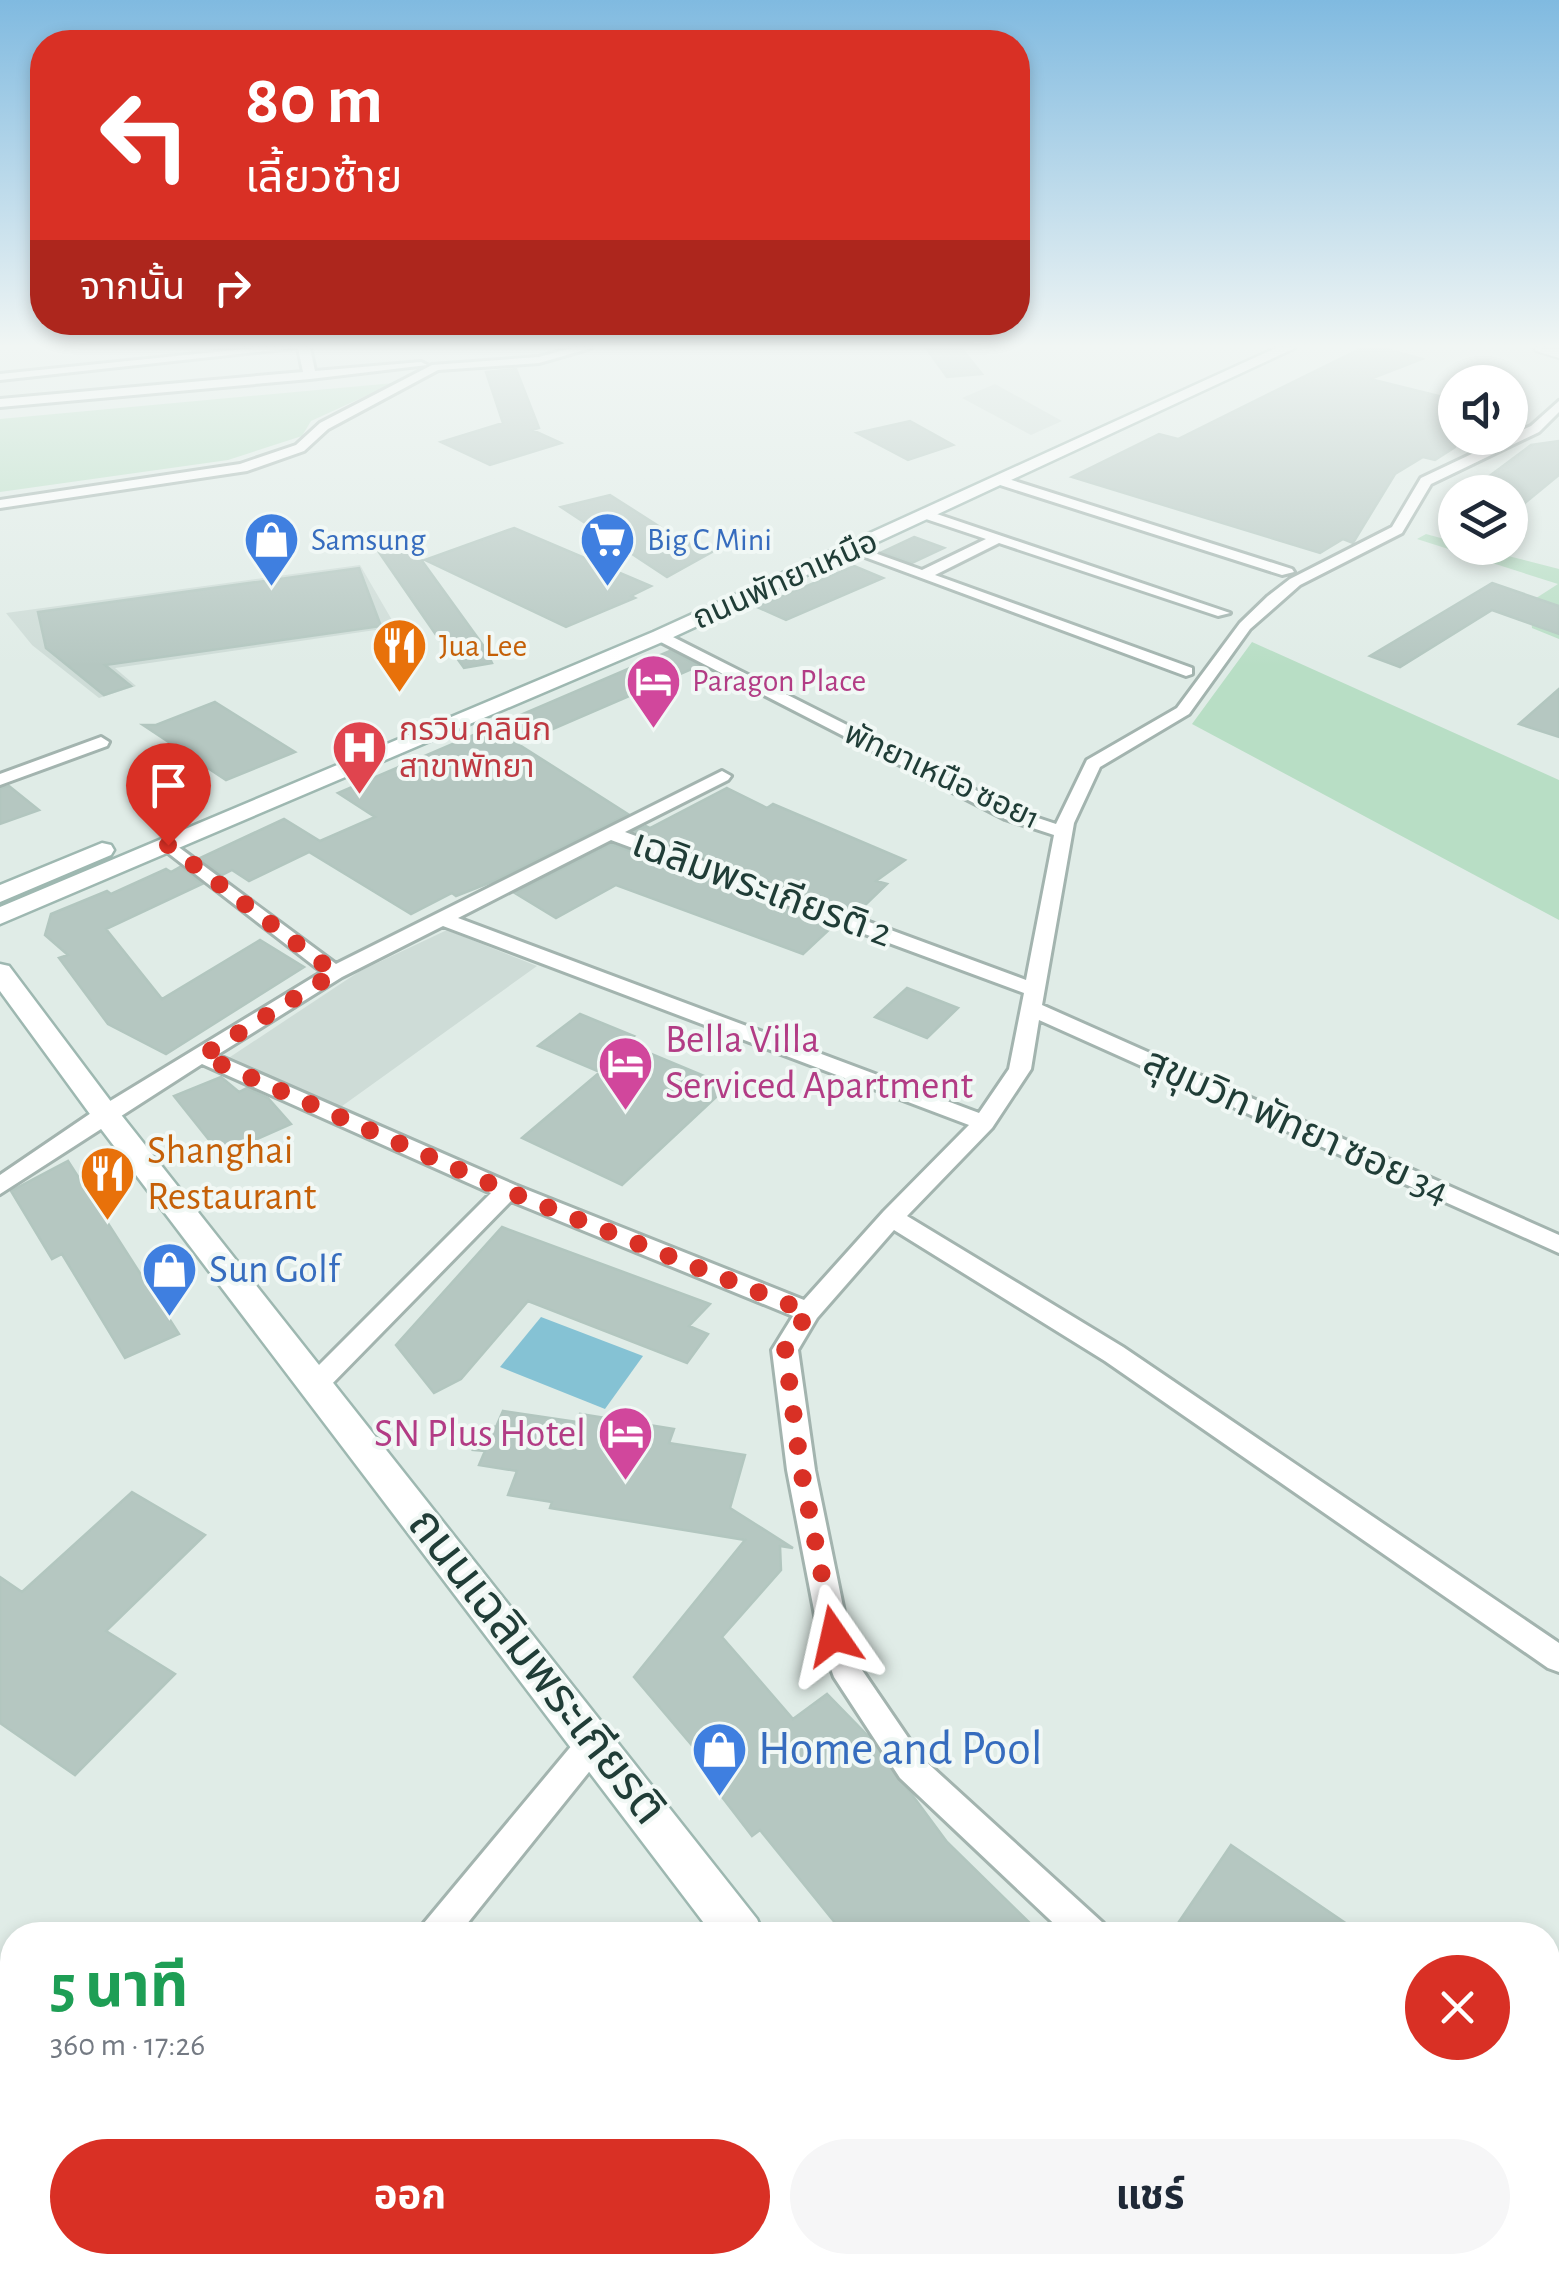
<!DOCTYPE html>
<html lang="th">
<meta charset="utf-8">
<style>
body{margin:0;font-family:"Alegreya Sans","Noto Sans Thai",sans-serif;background:#f6f6f7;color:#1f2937;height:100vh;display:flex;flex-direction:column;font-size:38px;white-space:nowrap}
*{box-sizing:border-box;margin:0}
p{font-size:32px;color:#747a83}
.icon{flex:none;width:55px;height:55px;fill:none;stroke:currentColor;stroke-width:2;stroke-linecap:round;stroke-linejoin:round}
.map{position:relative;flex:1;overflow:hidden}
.details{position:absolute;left:0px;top:1922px;width:1560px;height:352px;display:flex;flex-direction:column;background:#fff;border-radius:40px 40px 0 0;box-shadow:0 5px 15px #0003}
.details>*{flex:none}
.hud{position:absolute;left:30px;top:30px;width:1000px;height:305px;border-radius:40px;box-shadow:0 5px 15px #0003;background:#d93025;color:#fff;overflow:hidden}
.fabs{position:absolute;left:1438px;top:365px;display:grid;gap:20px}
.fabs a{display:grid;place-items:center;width:90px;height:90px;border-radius:50%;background:#fff;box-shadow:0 5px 15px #0003;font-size:50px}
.pin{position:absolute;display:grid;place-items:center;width:85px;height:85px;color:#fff;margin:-102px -42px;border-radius:50% 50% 50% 0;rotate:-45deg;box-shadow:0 0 10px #0007}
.pin .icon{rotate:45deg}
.me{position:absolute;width:110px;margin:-55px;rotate:349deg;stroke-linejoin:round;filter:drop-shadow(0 0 8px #0008)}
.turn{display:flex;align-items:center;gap:35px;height:210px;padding:0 50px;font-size:45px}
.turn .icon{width:130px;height:130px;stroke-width:2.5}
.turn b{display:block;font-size:70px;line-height:85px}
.then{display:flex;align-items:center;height:95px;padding:0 50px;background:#0003;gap:20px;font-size:38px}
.round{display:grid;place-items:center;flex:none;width:105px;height:105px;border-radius:52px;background:#f6f6f7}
.headline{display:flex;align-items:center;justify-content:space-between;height:170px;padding:0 50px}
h1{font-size:60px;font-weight:700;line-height:75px;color:#1e9e55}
.button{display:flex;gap:20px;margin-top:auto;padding:20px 50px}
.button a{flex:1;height:115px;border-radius:60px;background:#d93025;color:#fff;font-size:40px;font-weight:700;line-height:115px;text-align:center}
.button a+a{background:#f6f6f7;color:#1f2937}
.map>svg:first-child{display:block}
</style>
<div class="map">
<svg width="1559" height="2274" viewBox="0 0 1559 2274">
<rect width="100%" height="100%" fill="#e0ece7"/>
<path fill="#cedcd7" d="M995,384L1062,421L1031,435L962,398Z
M360,565L396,627L115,668L136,686L99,698L32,645L6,613Z
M447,930L537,966L338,1109L224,1061L360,971Z"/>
<path fill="#b8dec5" d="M394,383L311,421L302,436L228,460L0,492V419Z
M1426,534L1455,542V548H1477L1559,569V639L1532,628L1530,602L1558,584L1417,539Z
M1252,642L1559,780V920L1192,724Z"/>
<path fill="#85c2d4" d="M541,1317L643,1356L605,1409L500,1367Z"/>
<path fill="#b5c7c1" stroke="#b2c6bf" stroke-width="2.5" d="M926,348H961L982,374L947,377Z
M1362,348H1383L1422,359L1370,379L1455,400V447L1435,460L1423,457L1395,474L1353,543L1343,539L1320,553L1072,477L1159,434L1178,439Z
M516,369L539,428L532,430L561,443L490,465L441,442L503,423L486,372Z
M910,421L953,445L908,460L857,433Z
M1559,441V475L1510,515V492H1468L1531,445Z
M610,495L682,541L712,552L667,577L561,507Z
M514,528L651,586L631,596L635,598L566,627L425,560Z
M404,536L485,648L492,663L464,668L454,654L450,655L372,542Z
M914,537L944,548L912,563L882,552Z
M854,566L883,578L786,620L757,607Z
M359,568L381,626L105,665L131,686L104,695L46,648L38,612Z
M1492,583L1559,606V634L1492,610L1400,667L1370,656Z
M670,651L699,666L518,744L628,814L494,881L456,896L452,893L411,914L309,852L249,881L232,870L222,875L200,858L284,819L320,841L375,817L338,793Z
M1559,689V737L1519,724Z
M215,702L295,752L226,780L143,725H156Z
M9,786L39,810L0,824V788Z
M727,788L767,808L773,804L905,860L876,881L887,884L859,911H850L634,831L646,826L650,828Z
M611,844L833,926L803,954L616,885L556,918L515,893Z
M180,867L202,884L106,929L162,999L260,940L304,967L166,1054L108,1024L59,958L68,955L45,935L51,914L107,891L111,894L166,869L171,872Z
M907,988L958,1008L927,1038L875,1017Z
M580,1014L634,1036L625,1043L728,1086L622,1185L522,1138L600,1072L538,1046Z
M221,1077L239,1092L247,1088L268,1098L291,1124L221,1155L174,1096Z
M68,1161L179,1334L125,1358L62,1254L52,1259L11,1191Z
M502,1227L710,1304L689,1326L708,1334L687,1363L528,1301L461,1379L434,1393L396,1345Z
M503,1411L577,1422L580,1414L674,1429L669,1443L745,1455L730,1508L793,1548L780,1546L781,1570L722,1637L793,1719L827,1694L870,1738L947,1842L1042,1935H845L760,1830L752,1836L709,1780L717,1775L634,1677L745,1540L550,1508L552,1502L508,1495L517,1471L479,1465L485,1451L473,1450L484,1425L496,1427Z
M132,1492L205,1535L106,1631L175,1674L75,1775L0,1723V1577L22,1592Z
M1231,1845L1363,1935H1170Z"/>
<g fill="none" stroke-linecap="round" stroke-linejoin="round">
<defs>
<path id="minor" d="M255,348H293L0,380V374Z
M298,348H310L315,371L421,362L427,365L310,379L0,407V399L303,372Z
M572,348H591L539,363L438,370L328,429L304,451L247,471L0,508V500L240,464L296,445L320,423L432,365L539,357Z
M1559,401V412L1539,432L1431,484L1402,533L1300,585L1250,629L1189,714L1100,767L1074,823L1042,1005L1559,1235V1253L1039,1020L1031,1069L992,1128L907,1216L1123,1347L1559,1643V1672L1548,1668L1105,1361L894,1230L817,1318L798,1350L815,1470L849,1636L862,1670L922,1758L1103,1923L1108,1935H1066L900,1778L834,1677L819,1636L787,1470L772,1350L793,1316L511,1201L326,1390L317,1393L308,1390L304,1383L308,1376L491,1193L202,1064L0,1194V1175L97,1109L322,972L163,849L160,845L169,840L336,964L722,771L731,776L728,780L625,832L1026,980L1054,835L1005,819L655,639V633H665L1017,811L1056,824L1087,760L1177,708L1240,623L1268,596L1290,579L1392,527L1421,478L1531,426ZM611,840L1024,993L1009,1069L979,1113L458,918ZM443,926L969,1125L884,1211L804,1300L515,1185L217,1055L342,977Z
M1002,477L1292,569L1294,572L1282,575L997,484L995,481Z
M928,511L1230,613L1218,616L999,543L935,575L1192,668V674L1186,676L846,550L858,547L922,570L986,539L923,518V512Z
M101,737L109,742L107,746L0,785V774Z
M594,1728L605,1732L610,1742L605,1752L458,1935H419L424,1923L583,1732Z
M1548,2256L1558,2274H1510L1505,2262H1548Z
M142,2262H186L181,2274H138Z
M1306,2262H1344L1343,2274H1305Z"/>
<path id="tertiary" d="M1534,348L1559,349V358L1536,351Z"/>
<path id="secondary" d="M1276,348H1295L667,640L0,924V907L653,632Z
M102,843L111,845L114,850L111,855L0,902V885Z
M0,964L9,966L115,1107L757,1919L764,1935H713L95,1121L0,991Z
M965,2262H1021L1026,2274H970Z"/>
</defs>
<use href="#minor" stroke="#a3b4af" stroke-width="6"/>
<use href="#tertiary" stroke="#a3b4af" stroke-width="4"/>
<use href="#secondary" stroke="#9eb8b1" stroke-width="5"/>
<use href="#minor" fill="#fff" fill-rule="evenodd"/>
<use href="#tertiary" fill="#fff" fill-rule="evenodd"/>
<use href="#secondary" fill="#fff" fill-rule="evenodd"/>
</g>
<linearGradient id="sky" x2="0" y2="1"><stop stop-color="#80bae0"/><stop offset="0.52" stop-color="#f1f6f4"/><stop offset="1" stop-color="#f1f6f4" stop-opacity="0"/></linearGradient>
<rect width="1559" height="666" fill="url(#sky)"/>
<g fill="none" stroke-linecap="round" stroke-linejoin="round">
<path stroke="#d93025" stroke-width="18" stroke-dasharray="0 32.4" d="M168,845L335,973L202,1056L507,1191L808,1312L785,1350L801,1470L834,1636"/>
</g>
<defs>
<symbol id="shop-pin" viewBox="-11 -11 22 30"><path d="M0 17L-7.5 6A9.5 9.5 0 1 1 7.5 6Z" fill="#3f7fe0" stroke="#f1f8f5"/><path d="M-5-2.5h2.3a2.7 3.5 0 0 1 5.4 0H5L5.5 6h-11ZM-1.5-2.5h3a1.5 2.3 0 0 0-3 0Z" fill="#fff"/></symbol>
<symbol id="supermarket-pin" viewBox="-11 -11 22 30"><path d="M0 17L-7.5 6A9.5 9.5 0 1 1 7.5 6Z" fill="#3f7fe0" stroke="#f1f8f5"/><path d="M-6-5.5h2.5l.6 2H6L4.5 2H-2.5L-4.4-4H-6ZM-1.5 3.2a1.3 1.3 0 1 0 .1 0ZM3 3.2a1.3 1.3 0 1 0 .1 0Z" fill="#fff"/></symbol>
<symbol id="restaurant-pin" viewBox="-11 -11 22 30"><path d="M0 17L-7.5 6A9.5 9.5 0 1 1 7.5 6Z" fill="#e8710a" stroke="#f1f8f5"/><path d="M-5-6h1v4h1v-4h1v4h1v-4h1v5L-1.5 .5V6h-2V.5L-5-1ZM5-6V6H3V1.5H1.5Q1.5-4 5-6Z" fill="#fff"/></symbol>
<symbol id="hotel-pin" viewBox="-11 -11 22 30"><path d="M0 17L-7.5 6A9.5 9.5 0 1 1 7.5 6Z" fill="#d1479c" stroke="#f1f8f5"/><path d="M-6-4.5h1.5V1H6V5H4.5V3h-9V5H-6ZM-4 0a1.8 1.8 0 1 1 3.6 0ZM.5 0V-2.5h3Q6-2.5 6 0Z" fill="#fff"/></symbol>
<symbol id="hospital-pin" viewBox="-11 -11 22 30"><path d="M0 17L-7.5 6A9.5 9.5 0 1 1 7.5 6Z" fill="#e0444e" stroke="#f1f8f5"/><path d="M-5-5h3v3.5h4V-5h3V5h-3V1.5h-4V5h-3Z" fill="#fff"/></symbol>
</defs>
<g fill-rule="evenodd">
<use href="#shop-pin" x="240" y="508" width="63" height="86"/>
<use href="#supermarket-pin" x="576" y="508" width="63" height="86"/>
<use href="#restaurant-pin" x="368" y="614" width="63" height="86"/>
<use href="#hotel-pin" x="622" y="650" width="63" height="86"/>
<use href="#hospital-pin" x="328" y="716" width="63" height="86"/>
<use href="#hotel-pin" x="594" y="1032" width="63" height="86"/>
<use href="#restaurant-pin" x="76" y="1142" width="63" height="86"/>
<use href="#shop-pin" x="138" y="1238" width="63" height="86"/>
<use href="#hotel-pin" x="594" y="1402" width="63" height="86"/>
<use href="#shop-pin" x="688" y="1718" width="63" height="86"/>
</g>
<g text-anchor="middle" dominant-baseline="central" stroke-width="8" stroke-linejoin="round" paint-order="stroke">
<g font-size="32" fill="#366cbe" stroke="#f1f8f5" text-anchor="start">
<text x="311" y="540">Samsung</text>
<text x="647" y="540">Big C Mini</text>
</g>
<g font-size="32" fill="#203d37" stroke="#f1f8f5">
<text transform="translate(785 580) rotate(-24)">ถนนพัทยาเหนือ</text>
<text transform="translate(942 776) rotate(25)">พัทยาเหนือ ซอย1</text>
</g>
<g font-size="32" fill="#c56008" stroke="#f1f8f5" text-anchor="start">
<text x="439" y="646">Jua Lee</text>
</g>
<g font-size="32" fill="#b23c85" stroke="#f1f8f5" text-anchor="start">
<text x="692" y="681">Paragon Place</text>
</g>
<g font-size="32" fill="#be3a42" stroke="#f1f8f5" text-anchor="start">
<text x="399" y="730">กรวิน คลินิก<tspan x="399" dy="37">สาขาพัทยา</tspan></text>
</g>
<g font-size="40" fill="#203d37" stroke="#f1f8f5">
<text transform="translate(762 889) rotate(20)">เฉลิมพระเกียรติ 2</text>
<text transform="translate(1296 1127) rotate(24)">สุขุมวิท พัทยา ซอย 34</text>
</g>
<g font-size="40" fill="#b23c85" stroke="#f1f8f5" text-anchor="start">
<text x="665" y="1040">Bella Villa<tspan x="665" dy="46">Serviced Apartment</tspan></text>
<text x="586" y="1434" text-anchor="end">SN Plus Hotel</text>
</g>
<g font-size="40" fill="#c56008" stroke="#f1f8f5" text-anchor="start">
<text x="147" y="1151">Shanghai<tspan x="147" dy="46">Restaurant</tspan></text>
</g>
<g font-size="40" fill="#366cbe" stroke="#f1f8f5" text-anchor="start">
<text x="209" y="1270">Sun Golf</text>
</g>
<g font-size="48" fill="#203d37" stroke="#f1f8f5">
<text transform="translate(536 1667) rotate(52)">ถนนเฉลิมพระเกียรติ</text>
</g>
<g font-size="48" fill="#366cbe" stroke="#f1f8f5" text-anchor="start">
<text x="758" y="1750">Home and Pool</text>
</g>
</g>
</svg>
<div class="fabs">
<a><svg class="icon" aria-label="sound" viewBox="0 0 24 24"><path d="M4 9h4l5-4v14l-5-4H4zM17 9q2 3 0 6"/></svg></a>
<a><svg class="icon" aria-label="layers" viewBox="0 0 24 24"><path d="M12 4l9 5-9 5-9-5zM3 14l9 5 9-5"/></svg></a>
</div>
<div class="pin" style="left:168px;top:845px;background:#d93025"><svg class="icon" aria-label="arrive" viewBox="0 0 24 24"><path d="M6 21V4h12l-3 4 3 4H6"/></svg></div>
<svg class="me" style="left:834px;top:1636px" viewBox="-20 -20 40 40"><path d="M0-17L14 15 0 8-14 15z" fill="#d93025" stroke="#fff" stroke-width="4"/></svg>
<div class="hud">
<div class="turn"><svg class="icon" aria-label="left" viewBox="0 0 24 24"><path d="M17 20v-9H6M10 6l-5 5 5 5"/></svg><div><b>80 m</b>เลี้ยวซ้าย</div></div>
<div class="then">จากนั้น<svg class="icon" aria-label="right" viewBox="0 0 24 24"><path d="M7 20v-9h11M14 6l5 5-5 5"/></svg></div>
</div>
<section class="details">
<div class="headline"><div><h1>5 นาที</h1><p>360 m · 17:26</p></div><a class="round" style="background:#d93025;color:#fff"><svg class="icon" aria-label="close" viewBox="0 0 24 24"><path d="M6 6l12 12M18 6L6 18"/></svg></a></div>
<div class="button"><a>ออก</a><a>แชร์</a></div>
</section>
</div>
